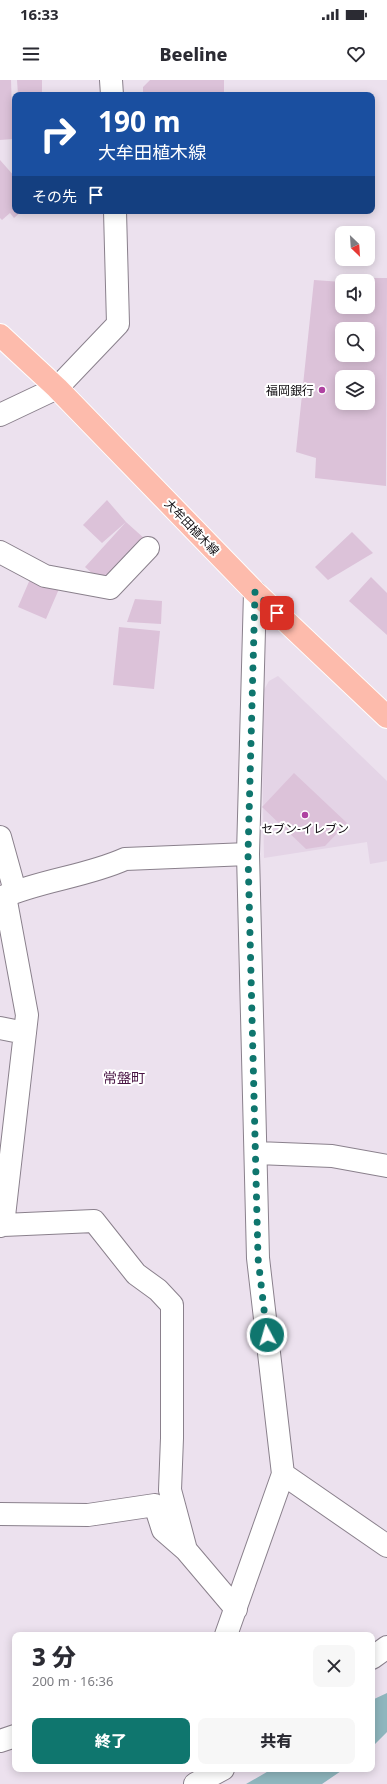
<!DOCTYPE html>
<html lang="ja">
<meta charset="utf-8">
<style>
body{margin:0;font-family:"Noto Sans","Noto Sans JP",sans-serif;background:#f7f7f7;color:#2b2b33;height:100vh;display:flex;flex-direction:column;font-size:15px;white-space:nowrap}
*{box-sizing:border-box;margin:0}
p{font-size:13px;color:#7c7c81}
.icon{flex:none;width:22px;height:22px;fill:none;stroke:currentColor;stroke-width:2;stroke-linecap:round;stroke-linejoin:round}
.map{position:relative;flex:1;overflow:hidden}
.details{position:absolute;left:12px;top:1552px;width:363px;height:140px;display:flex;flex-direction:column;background:#fff;border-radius:8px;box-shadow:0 2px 10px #0003}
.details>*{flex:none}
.guide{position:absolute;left:12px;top:12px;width:363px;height:122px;border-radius:8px;box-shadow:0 2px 10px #0003;background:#1a4fa0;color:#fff;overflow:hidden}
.needle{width:26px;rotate:155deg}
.fabs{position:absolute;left:335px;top:146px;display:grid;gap:8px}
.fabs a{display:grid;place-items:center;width:40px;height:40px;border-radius:8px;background:#fff;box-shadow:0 2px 10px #0003;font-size:20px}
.pin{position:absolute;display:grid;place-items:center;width:34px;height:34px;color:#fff;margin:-17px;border-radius:8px;box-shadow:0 2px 6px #0006}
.me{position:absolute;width:44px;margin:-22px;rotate:354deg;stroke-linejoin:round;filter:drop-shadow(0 0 3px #0008)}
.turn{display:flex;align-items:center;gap:14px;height:84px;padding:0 20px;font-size:18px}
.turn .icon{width:52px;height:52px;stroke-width:2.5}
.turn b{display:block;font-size:28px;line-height:34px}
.then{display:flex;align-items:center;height:38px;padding:0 20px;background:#0003;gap:8px;font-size:15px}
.round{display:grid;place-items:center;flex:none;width:42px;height:42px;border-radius:8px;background:#f7f7f7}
.summary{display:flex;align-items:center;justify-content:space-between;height:68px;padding:0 20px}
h1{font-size:24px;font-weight:800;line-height:30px}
.action{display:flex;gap:8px;margin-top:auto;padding:8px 20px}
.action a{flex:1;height:46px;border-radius:8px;background:#0f766e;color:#fff;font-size:16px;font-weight:800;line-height:46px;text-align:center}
.action a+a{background:#f7f7f7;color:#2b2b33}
.status{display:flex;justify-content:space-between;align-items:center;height:28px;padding:0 20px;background:#fff;direction:ltr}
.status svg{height:11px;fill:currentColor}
header{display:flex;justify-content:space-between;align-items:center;height:52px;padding:0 20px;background:#fff;font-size:18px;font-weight:800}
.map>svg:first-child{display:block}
</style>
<div class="status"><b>16:33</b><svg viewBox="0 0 49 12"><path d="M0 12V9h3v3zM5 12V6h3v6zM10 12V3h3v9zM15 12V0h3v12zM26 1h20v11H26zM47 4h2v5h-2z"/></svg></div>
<header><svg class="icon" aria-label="menu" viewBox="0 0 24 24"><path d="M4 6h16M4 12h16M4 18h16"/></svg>Beeline<svg class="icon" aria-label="heart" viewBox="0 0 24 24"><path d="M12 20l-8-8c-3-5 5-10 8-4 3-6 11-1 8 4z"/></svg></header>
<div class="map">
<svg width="387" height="1704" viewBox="0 0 387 1704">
<rect width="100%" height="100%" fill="#ece1ee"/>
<path fill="#e4d4e6" d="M278,596L387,701V781L370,784L367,762L264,778L261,615L269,601Z"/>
<path fill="#8fb6be" d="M387,1613V1652L372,1667V1620Z
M272,1689H344L322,1704H246Z"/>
<path fill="#dcc2d9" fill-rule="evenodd" d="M0,0H11L13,59L0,60Z
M17,0H42V15H18Z
M150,0H224V15H143V7Z
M0,80L15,97V131H22L14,138L10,133L2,140L0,138Z
M367,198H387L386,406L315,398L316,378L296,372L314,200L342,202V227H368ZM342,249H368V275H342ZM342,297H368V323H342Z
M107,420L126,442L102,463L83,445Z
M126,442L155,468L113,512L85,487Z
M352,452L373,473L328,500L315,487Z
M34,490L62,502L46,539L18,527Z
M371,497L387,513V555L349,521Z
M135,519L162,521L161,544L127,542Z
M119,547L160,551L154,609L113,605Z
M294,693L347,743L325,766L306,769L262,727Z"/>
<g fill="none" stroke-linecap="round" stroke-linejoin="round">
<defs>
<path id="minor" d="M111,0L112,15
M0,335L57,308L118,244L115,131
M0,472L45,496L110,508L148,468
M0,757L15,811
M0,818C40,800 85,797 125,779L248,774
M0,948L25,953
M257,1073L332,1076L387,1086
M3,1145L94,1141L136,1194L158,1210L172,1225V1358L170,1410L186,1470L236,1529
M0,1146L3,1145L27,935L5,816
M283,1394L387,1466
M0,1434L88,1435L155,1425L163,1450L186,1470
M226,1555L283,1394L258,1178L248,774L255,512
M372,1578L387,1567
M0,1661L15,1656
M195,1704L223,1689"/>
<path id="major" d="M0,255L57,308L255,512L387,637"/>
</defs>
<use href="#minor" stroke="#8a808c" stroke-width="24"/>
<use href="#major" stroke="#fff" stroke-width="24"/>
<use href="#minor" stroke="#fff" stroke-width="22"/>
<use href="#major" stroke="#fdbbac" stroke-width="22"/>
</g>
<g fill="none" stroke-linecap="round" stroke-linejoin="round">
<path stroke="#0f766e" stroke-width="7" stroke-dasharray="0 12.6" d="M267,1255L258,1178L248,774L255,512L277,533"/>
</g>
<g fill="#af42a1" stroke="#fff" stroke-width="1.5">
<circle cx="322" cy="310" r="4"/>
<circle cx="305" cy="735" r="4"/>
</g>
<g text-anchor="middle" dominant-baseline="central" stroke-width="4" stroke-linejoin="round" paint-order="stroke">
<g font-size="12" fill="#0f0c10" stroke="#fff" text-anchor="end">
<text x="314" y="310">福岡銀行</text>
<text x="305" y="748" text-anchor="middle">セブン-イレブン</text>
</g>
<g font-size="12" fill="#0f0c10" stroke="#fff">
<text transform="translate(192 447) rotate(46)">大牟田植木線</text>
</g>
<g font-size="14" fill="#491543" stroke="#fff">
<text x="124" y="997">常盤町</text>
</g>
</g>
</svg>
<div class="fabs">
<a><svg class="needle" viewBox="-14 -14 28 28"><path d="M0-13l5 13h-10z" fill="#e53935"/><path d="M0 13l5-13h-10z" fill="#7c7c81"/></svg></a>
<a><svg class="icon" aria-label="sound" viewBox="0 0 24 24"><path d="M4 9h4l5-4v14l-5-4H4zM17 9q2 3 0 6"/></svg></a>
<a><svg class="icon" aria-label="search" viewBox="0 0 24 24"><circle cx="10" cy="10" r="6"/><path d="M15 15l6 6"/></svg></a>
<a><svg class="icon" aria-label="layers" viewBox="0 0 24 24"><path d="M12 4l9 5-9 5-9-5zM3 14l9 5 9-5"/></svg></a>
</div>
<div class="pin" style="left:277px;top:533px;background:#d93025"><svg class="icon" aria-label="arrive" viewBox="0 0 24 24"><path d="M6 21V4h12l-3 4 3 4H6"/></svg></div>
<svg class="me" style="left:267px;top:1255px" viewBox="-20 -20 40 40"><circle r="17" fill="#0f766e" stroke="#fff" stroke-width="3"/><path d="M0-11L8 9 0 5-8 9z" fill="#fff"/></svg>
<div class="guide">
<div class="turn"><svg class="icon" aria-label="right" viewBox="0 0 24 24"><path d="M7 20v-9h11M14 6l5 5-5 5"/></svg><div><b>190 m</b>大牟田植木線</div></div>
<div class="then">その先<svg class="icon" aria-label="arrive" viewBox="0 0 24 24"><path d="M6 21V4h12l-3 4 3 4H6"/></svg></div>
</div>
<section class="details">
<div class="summary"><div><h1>3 分</h1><p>200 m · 16:36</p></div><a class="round"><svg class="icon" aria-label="close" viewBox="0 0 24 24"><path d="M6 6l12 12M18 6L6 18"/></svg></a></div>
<div class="action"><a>終了</a><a>共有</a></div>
</section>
</div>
